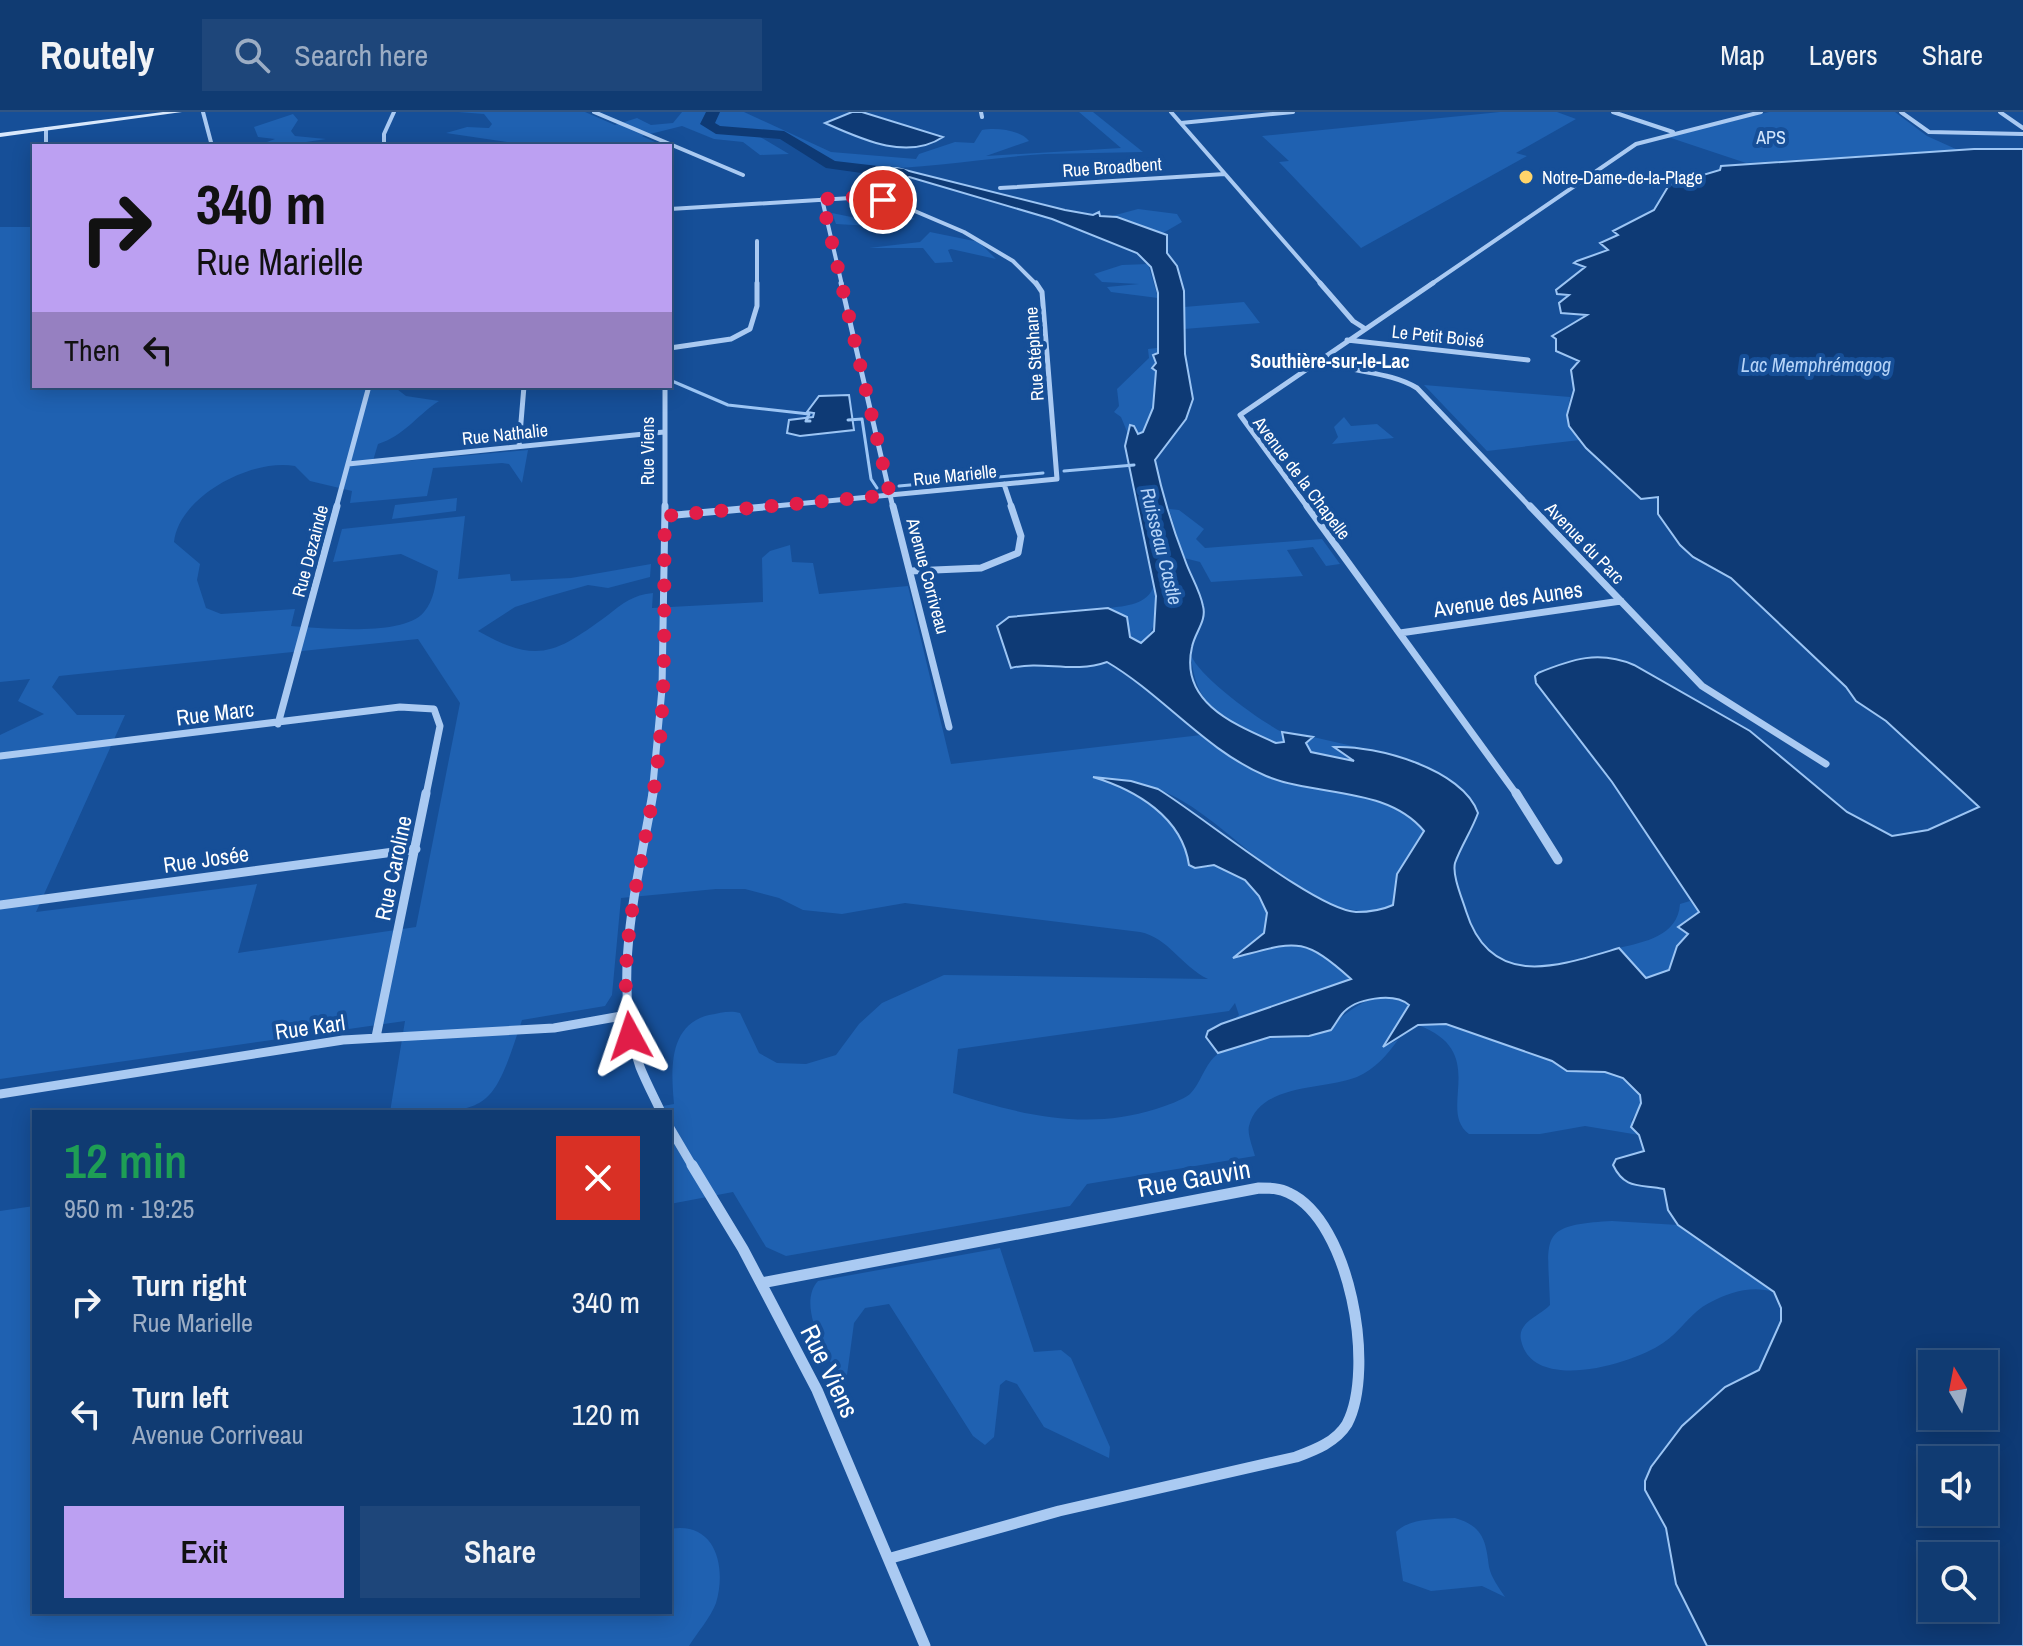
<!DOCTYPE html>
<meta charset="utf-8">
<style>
body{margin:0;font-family:"Archivo Narrow",sans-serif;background:#1e467a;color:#f1f3f6;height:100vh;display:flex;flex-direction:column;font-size:30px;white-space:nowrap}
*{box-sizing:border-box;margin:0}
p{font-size:26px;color:#9cadc4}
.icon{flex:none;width:44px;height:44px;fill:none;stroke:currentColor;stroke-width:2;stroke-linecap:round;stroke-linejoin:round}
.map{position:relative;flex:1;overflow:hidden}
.sheet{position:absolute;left:32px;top:998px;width:640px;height:504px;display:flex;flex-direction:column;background:#103b72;border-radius:0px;box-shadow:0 4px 20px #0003,0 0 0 2px #305584}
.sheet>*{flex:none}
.top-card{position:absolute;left:32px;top:32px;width:640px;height:244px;border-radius:0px;box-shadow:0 4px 20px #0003,0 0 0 2px #305584;background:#bca0f2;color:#111;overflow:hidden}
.needle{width:52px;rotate:350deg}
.buttons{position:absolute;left:1918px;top:1238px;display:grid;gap:16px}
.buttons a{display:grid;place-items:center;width:80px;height:80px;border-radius:0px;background:#103b72;box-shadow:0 4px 20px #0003,0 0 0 2px #305584;font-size:40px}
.pin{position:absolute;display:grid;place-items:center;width:68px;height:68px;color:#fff;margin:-34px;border:4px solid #fff;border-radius:50%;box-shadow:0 2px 8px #0007}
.me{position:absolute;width:88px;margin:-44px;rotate:355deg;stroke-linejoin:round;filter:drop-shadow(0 0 6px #0008)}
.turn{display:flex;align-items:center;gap:28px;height:168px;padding:0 32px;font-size:36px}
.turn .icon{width:104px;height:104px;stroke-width:2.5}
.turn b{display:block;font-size:56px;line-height:68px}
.then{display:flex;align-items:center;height:76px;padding:0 32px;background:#0003;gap:16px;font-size:30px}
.round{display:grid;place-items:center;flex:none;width:84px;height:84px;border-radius:0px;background:#1e467a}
.headline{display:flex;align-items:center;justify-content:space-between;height:136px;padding:0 32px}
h1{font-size:48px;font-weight:600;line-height:60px;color:#1e9e55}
.button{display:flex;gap:16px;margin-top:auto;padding:16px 32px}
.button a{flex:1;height:92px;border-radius:0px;background:#bca0f2;color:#111;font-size:32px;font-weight:600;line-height:92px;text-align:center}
.button a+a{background:#1e467a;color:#f1f3f6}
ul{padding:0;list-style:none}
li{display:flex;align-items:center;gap:24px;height:112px;padding:0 32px}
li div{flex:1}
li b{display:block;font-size:30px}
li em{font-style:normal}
header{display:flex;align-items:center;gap:48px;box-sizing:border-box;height:112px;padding:0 40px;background:#103b72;border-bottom:2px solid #305584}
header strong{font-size:38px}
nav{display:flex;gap:44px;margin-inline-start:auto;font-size:28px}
.search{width:560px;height:72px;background:#1e467a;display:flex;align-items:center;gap:20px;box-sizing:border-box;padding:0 28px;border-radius:0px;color:#9cadc4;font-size:30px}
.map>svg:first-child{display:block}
</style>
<header>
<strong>Routely</strong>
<div class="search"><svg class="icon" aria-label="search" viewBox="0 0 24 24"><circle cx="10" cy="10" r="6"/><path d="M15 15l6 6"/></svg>Search here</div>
<nav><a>Map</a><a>Layers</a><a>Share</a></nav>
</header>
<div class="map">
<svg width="2023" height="1534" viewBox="0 0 2023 1534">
<rect width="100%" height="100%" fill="#164f98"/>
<path fill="#1f61b1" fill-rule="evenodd" d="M458,0H585L615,13L637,6L651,13L673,11L682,0H744L831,40L916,47L919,42L955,30L974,31L982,18C996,15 1021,18 1029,29L986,44L1121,36L1079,0H1093L1143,40C1110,41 1078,41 1045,42C982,46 920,58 857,57C810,56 805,19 757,23L789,42L760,43L743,30L714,27L682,14L642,24L655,30L644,34H479L507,30L446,21L467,15L489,16L492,12L484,2Z
M1500,0H1557L1576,7L1516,41L1527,44L1361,136L1279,50L1289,49L1262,24Z
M1769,0H1895L1927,24L1958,38L1746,51L1668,25Z
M293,2L298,8L291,19L295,24L326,27L293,32L299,34H256L275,27L258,25L254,15Z
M1138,97L1177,102L1182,110L1163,121L1112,104Z
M896,99L915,107L888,115L836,112L832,101L856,106Z
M0,115H34V274H393L406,284L439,289C416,304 404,324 378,332L372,352L528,338L522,371L509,352L502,351L433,356L427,384L350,391L352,379L310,369L295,354C252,346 179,384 174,430L200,452L197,468L206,496L221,502L295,497L291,514C321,516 404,525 424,500C434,488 435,474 438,459L401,442L333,450L342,417L465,404L458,467L510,462L511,469L571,466L651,452L650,465L608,476L588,473L546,485L515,495L478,519C538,553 556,541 608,503C623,491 633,483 653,481L652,496L763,490L762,446L770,439L790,433L792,450L813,451L819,482L908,474L951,652L1201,623L1248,654L1396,694L1424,719L1397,762L1393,793C1310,827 1230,701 1157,677C1138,670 1116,670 1096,666C1138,679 1182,707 1189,753L1195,756L1214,753L1245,768L1259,784L1267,801L1264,821L1236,844C1298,830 1302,824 1351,867L1233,908L1239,903L1235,891L1229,899L958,937L953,981C1020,1003 1087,1019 1156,997C1165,994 1183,988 1190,982C1201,971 1205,951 1218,942C1241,925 1280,926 1307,924C1337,920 1370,863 1409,893L1384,935L1398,928C1387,943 1375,957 1357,965C1324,978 1260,971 1249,1014C1247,1022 1253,1036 1255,1044L1087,1072L1070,1094L786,1144L766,1135L733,1080L670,1092V1000H629L674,992C671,958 668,913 709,903C721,901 729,898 740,901L759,941L777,951L806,952L836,943L859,912L882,891L944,863L1208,867C1181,854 1169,826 1140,820L905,791L842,802L803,798L779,786L745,777H716L621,786L612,883L605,894L522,908C491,1003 489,1000 390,1000L405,909L0,967V623L44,602L18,589L30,567L0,570ZM418,527L460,591L416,815L238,841L257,772L36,800L125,603H77L52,575L59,564Z
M930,120L979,130L996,147L951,137L948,138L953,150L935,151L923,136H869L920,130Z
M1148,152L1158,186L1111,180L1107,175L1139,172L1102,170L1094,162L1122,153Z
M1244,190L1260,211L1184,217V195Z
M1157,236L1153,296L1143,320L1138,322L1134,314H1130L1128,322L1121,305L1114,300L1119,294L1117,277L1149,246L1148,237Z
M1424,273L1570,285L1567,303L1580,328L1487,339Z
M1344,305L1351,314L1377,312L1394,326L1332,332L1338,325L1334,315Z
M457,386L456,399L392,407L395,393Z
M1169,397L1179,398L1204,417L1196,427L1205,436L1322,427L1340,452L1326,454L1313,435L1287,438L1303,464L1211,470L1200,450L1184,446Z
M1154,473C1159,497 1159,514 1141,531L1130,525C1127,507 1127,502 1108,496C1126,494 1148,493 1154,473Z
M1191,543C1199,565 1260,609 1282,620L1284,630L1276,631C1229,610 1196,601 1191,543Z
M1313,625L1370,638L1335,635L1356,649L1311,640L1306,631Z
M1690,789L1699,800L1679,815L1688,821L1677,834L1669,858L1646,866L1619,836C1644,830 1678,824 1680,792Z
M1446,912L1552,949L1567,959L1605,960L1623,966L1640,983L1641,992L1631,1009L1639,1023L1585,1014L1540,1022H1469C1436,998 1491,940 1418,913Z
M34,1094V1500H670V1417C715,1409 727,1454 716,1491C711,1505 697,1521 689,1534H0V1099Z
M1612,1109L1678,1113L1774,1180C1752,1173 1729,1180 1709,1191C1691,1200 1680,1220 1663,1231C1633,1252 1532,1282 1521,1228C1517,1210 1540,1204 1550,1193C1548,1124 1537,1113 1612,1109Z
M1000,1136L1034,1240L1061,1238L1071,1246L1110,1335L1109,1346L1044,1315L1017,1272L1006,1268L1000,1273L994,1325L985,1333L973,1324L889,1192L865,1196L854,1211L847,1263L840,1267C827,1243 796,1193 818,1169Z
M1455,1406C1483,1414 1486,1429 1489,1455C1491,1465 1499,1476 1505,1485L1482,1474L1431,1479L1403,1469L1396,1420C1409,1406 1438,1407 1455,1406Z"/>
<path fill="#0e3a75" stroke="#9cc5f4" stroke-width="2" fill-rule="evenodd" d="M852,0H862L943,25C907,49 861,27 825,11Z
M1974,37H2023V1534H1707L1676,1472L1666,1416L1645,1378V1369L1651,1355L1682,1314L1725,1275L1759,1258L1781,1209V1196L1774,1180L1678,1113L1668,1098L1664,1077C1640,1072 1625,1078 1613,1053L1616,1047L1644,1039L1639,1023L1631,1015L1641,991L1640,983L1623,966L1605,960L1567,959L1552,949L1446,912L1418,913L1383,935L1409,893C1394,880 1355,886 1342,902C1338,907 1335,913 1331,918L1309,924L1270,925L1218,941L1206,925L1208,919L1221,912L1351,867C1301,822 1295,830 1233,846L1264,821L1267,801L1259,784L1245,768L1214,753L1195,756L1189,753C1182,705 1136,678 1093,665L1131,669L1158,677C1201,703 1316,798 1356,800C1368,800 1382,798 1393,793L1397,762L1424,719C1387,674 1317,685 1266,664C1205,638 1163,583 1107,550C1072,562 1044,548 1011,556L997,514L1009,505L1108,496L1127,505L1130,525L1141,531L1154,519L1156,484L1125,334L1130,313L1134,314L1138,322L1143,320L1153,296L1156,259L1152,256L1156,251L1153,243L1158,241V181L1151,155L1137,141L1052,107L899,62L862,57L897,56L1065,98L1093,103L1099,100L1100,104L1117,105L1167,123V141L1177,154L1184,179L1185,242L1193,287L1186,307L1155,348C1162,381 1173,417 1185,448C1190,463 1200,478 1203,494C1207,509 1195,520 1192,535C1179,591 1236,613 1276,631L1284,630L1282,620L1313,625L1306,631L1311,640L1354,649L1334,635C1376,633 1463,657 1478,701C1472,718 1461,734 1455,751C1452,763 1462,786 1466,799C1491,879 1559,854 1619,836L1646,866L1669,858L1677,834L1688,822L1678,815L1699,800L1612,670L1536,571L1535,564L1538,561C1572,547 1599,538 1634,553L1750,619L1847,700L1892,724L1928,718L1979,695L1886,609L1856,589L1846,575L1731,466L1693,445L1680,433L1658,402V385L1641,387L1586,336L1569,314L1567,303L1574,278L1571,258L1579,249L1556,239V227L1552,224L1587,203L1561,201L1559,191L1569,183L1557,182L1556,178L1585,155L1574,151L1577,149L1608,138L1600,131L1618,123L1613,119L1654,98L1669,73L1720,58L1721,54ZM1932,1252H1984V1304H1932ZM1984,1348V1400H1932V1348ZM1984,1444V1496H1932V1444Z
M849,283L854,318L800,324L787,321L789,308L813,305L814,301L807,300L819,284Z"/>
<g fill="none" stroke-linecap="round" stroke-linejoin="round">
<path stroke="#9cc5f4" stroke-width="3" d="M672,269L728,293L809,302L806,309H810
M848,308L862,307L871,367L877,376
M1064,359L1134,353
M899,374L1043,361"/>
<path fill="#0e3a75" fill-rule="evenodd" d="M706,0H720L715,11L720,14L784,19L835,49L904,57L912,62L904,67L826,56L780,27L716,22L700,12Z"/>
<path stroke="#aacaf2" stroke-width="4" d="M203,0L212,34
M594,0L743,63
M981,0L982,5
M1171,0L1322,173
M1613,0L1673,20
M1901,0L1929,20L2023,22
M2000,0L2023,16
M1181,11L1293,0
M46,17V34
M384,34V22L394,0
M1000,76L1225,62
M822,87L842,173
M670,97L867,85L910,97L964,120L1013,149L1037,173
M757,129V173
M1430,173L1636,32L1761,0"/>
<path stroke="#aacaf2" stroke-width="5" d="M841,171L893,396
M1320,171L1353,209L1364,216
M1347,228L1528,248
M670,236L731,227L750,217L757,194V171
M1319,247C1351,262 1387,258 1417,276L1531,396
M519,334L524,274
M348,352L664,320
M1004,372L1012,396
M336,396L369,274
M665,396V274
M753,396L1057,367L1042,180L1036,171
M1308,396L1240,303L1433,171"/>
<path stroke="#aacaf2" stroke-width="7" d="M893,394L949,615
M1307,394L1517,683
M1530,394L1702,574L1826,652
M665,404L774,394
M911,459L981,456L1018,441L1021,424L1011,394
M1400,521L1621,489
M278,612L337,394
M0,644L400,595L434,597L440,614L426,683
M652,683L662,577L665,394"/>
<path stroke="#aacaf2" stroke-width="9" d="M653,681C638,769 610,868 640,955C646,970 654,985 661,1000
M1516,681L1558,748
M0,793L416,737
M376,925L426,681
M0,982L343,928L554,916L627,903
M670,1016L693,1055"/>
<path stroke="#aacaf2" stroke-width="11" d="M692,1053L743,1137L817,1278L925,1534
M761,1171L1259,1076C1269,1076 1280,1076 1289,1081C1350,1109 1376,1257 1347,1312C1336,1330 1315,1338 1296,1345L1059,1399L891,1446"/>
<path fill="#d8e8fc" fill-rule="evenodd" d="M163,0H182L0,25V21Z"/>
</g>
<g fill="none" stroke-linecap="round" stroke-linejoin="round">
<path stroke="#e11d48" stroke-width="14" stroke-dasharray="0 25.2" d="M630,924C614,831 648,739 658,647C667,567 663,485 665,404L890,383L822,87L858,85L883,88"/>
</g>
<circle fill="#ffd46a" stroke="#164f98" stroke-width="3" cx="1526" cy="65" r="8"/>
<g text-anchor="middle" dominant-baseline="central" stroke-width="8" stroke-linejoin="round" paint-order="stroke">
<g font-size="18" fill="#d1e5fc" stroke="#164f98">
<text x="1771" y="25">APS</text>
</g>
<g font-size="18" fill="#fff" stroke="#164f98">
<text transform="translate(1112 55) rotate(-4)">Rue Broadbent</text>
<text transform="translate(1438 224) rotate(6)">Le Petit Boisé</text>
<text transform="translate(1034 242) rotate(-94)">Rue Stéphane</text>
<text transform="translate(505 322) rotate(-6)">Rue Nathalie</text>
<text transform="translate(647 339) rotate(-90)">Rue Viens</text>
<text transform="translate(955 363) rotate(-6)">Rue Marielle</text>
<text transform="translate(1302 366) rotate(53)">Avenue de la Chapelle</text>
<text transform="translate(1585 431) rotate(46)">Avenue du Parc</text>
<text transform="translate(310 439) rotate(-75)">Rue Dezainde</text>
<text transform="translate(928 464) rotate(75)">Avenue Corriveau</text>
</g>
<g font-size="18" fill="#fff" stroke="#164f98" text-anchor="start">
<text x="1542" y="65">Notre-Dame-de-la-Plage</text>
</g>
<g font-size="20" font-weight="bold" fill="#fff" stroke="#164f98">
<text x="1330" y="248">Southière-sur-le-Lac</text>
</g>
<g font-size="20" font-style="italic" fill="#b6d4f8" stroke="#164f98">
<text x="1816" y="252">Lac Memphrémagog</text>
<text transform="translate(1162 434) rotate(76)">Ruisseau Castle</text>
</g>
<g font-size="22" fill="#fff" stroke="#164f98">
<text transform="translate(1508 487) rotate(-8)">Avenue des Aunes</text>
<text transform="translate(215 601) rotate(-7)">Rue Marc</text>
<text transform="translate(206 747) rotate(-8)">Rue Josée</text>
<text transform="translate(393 756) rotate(-78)">Rue Caroline</text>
<text transform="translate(310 915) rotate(-8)">Rue Karl</text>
</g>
<g font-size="26" fill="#fff" stroke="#164f98">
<text transform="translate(1194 1066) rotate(-10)">Rue Gauvin</text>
<text transform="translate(830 1259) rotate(64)">Rue Viens</text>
</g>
</g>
</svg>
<div class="buttons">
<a><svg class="needle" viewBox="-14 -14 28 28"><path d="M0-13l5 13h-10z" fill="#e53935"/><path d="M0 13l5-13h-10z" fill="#9cadc4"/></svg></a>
<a><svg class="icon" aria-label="sound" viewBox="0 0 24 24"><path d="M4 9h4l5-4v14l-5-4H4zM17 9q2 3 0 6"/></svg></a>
<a><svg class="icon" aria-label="search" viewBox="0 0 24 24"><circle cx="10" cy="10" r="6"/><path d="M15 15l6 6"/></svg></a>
</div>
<div class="pin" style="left:883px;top:88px;background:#d93025"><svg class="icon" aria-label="arrive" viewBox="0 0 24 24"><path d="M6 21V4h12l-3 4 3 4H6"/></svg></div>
<svg class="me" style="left:630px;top:924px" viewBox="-20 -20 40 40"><path d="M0-17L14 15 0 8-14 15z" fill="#e11d48" stroke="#fff" stroke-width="4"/></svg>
<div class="top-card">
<div class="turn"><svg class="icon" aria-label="right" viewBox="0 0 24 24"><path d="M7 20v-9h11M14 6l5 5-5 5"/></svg><div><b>340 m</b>Rue Marielle</div></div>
<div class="then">Then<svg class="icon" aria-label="left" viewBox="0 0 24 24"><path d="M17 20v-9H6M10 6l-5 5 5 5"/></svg></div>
</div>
<section class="sheet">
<div class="headline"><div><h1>12 min</h1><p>950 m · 19:25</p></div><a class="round" style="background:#d93025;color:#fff"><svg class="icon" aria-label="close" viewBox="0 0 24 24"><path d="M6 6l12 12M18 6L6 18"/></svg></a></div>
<ul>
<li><svg class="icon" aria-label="right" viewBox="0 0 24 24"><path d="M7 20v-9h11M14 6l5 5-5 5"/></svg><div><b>Turn right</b><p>Rue Marielle</p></div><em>340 m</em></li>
<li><svg class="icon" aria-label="left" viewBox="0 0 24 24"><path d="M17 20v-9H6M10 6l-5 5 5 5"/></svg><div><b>Turn left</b><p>Avenue Corriveau</p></div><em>120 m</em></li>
</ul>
<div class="button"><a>Exit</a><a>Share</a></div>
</section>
</div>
